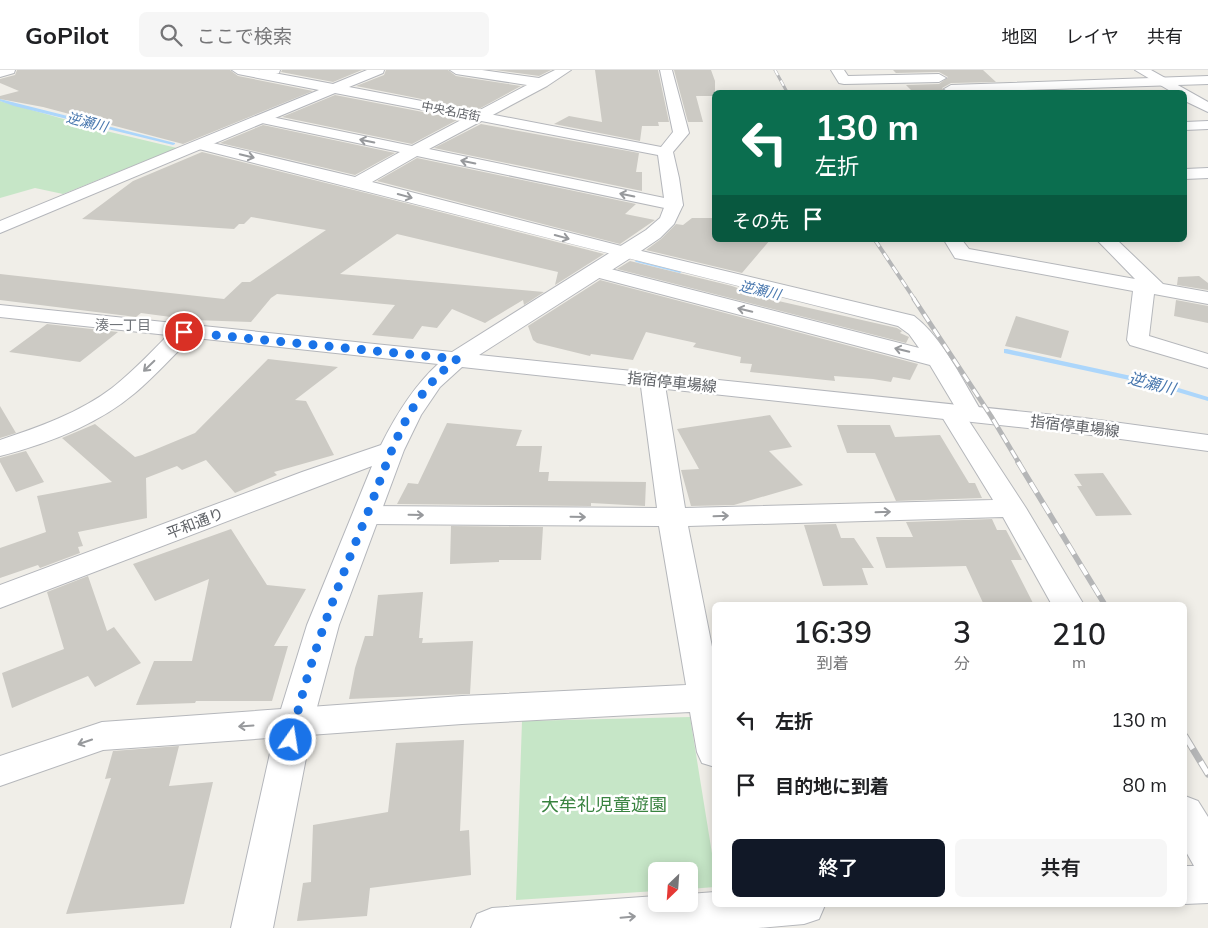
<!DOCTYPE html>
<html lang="ja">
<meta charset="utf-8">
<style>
body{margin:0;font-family:Mulish,"Noto Sans JP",sans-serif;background:#f6f6f6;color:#202124;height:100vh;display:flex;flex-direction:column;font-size:19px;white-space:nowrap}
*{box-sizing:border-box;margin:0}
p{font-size:16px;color:#757577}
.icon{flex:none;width:28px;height:28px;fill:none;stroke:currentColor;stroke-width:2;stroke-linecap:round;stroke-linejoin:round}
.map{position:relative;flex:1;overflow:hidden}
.side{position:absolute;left:712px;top:532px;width:475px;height:305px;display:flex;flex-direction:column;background:#fff;border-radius:8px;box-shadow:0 2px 12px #0003}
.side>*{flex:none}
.top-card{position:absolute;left:712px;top:20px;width:475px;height:152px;border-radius:8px;box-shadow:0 2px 12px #0003;background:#0b6e4f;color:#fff;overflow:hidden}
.needle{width:32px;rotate:205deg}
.controls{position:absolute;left:648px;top:792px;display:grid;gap:10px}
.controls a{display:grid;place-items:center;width:50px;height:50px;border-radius:8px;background:#fff;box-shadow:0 2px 12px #0003;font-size:25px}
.pin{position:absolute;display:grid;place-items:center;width:42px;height:42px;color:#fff;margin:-21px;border:2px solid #fff;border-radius:50%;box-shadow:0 1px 5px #0007}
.me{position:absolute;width:55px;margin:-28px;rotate:13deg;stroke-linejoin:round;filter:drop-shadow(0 0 4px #0008)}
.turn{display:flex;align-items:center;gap:18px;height:105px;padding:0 20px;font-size:22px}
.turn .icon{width:65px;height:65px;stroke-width:2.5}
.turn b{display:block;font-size:35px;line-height:42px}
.then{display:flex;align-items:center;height:48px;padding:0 20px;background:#0003;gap:10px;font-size:19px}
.eta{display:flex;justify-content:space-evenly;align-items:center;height:85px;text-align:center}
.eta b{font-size:30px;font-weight:600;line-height:35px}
.primary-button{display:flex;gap:10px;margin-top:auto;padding:10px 20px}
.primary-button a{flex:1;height:58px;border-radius:8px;background:#111827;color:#fff;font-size:20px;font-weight:600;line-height:58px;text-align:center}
.primary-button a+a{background:#f6f6f6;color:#202124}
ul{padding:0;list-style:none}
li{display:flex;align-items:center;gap:15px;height:65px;padding:0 20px}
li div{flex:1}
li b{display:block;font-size:19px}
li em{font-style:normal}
header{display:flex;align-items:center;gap:30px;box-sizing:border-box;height:70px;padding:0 25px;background:#fff;border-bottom:1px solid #e0e0e0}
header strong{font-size:24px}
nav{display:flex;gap:28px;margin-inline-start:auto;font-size:18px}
.search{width:350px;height:45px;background:#f6f6f6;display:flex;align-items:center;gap:12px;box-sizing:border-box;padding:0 18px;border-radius:8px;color:#757577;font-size:19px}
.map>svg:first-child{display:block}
</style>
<header>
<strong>GoPilot</strong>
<div class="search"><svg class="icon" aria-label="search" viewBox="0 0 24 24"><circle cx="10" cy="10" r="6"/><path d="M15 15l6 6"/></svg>ここで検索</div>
<nav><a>地図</a><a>レイヤ</a><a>共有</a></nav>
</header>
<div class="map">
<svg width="1208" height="858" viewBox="0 0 1208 858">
<rect width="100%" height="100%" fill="#f0eee8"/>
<path fill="#c6e6c7" d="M0,31L106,61L177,78L63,124L35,118L0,128Z
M690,647L715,802V817L689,819V801H656V821L516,830L522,651Z"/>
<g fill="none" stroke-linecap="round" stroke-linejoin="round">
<path fill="#acd6fb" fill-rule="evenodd" d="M0,29L175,73V74L173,75L14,36L0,31Z
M638,189L682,200L683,201L680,203L636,192L635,191Z
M1004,279H1007L1159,312L1208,327V331L1157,316L1004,283Z"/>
</g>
<path fill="#cccac4" d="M17,0H230L238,6L313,21L183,74L43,37L0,29V26L19,21L0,13V9L15,5Z
M282,0H362L333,12L281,2Z
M386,0H448L456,6L521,16L477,40L356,16L384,5Z
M495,0H551L539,6Z
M595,0H658L669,52H658L659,56H642L640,71L554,54L569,46L602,52Z
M674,0H711L715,11V26H696L703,52H688Z
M893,0H983L996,12L951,13L942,18L946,22H913L906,15L939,14L948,7L939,2L896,3Z
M335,25L459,49L412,74L282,47Z
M481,54L639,83L636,102H642V121L434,78Z
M263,55L395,83L355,105L220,73Z
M202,82L370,124L604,184L555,215L558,202L397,164L340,204L544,222L524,235L523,230L485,253L452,239L437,258L422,256L413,269L372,265L395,235L277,224L271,228L251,252L193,250L141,243L136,247L0,230V204L224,229L242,212H250L326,160L251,147L244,154H239L234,159L82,149L133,111Z
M417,88L636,134L625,144L655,150L620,174L377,111Z
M692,148H715V170H770L742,203L646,180L661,169L676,154L683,155Z
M630,191L732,216L746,221L743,223L897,258L902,261L900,263L909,267L906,273L617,199Z
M1199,206L1208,213V220L1177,215L1178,207Z
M600,210L918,294L910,310L893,307L891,312L873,309L834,306L835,311L750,302L752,294L740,293L741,287L693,277L696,273L646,262L633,290L591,284L590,286L537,273L533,270L528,256Z
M1176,230L1208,236V253L1174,246Z
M1016,246L1069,261L1061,288L1005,276Z
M47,254L118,262L80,292L9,282Z
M268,289L338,297L295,330L306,331L334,385L274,402L277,405L235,423L206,390L182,400L177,396L146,408L147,448L78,462L83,476L78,477L80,483L40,498L38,495L0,508V478L46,462L37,426L112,412L62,368L95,354L135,387L142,385L195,363Z
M0,336L16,363L0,368Z
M770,345L792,377L769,381L803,415L734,435L691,436L681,400L699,399L677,359Z
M447,353L522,360L516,376H542L539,402H549L548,411L646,412L645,436L591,433V436L397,434L408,413L418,414Z
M837,355H890L895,367L940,365L969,413H975L982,428L896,431L875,383H847Z
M26,381L44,412L16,422L0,392V388Z
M1103,403L1132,445L1096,446L1077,416H1082L1074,404Z
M992,449L997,460H1006L1022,490H1011L1034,535H984L966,496L886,498L876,467H913L906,452Z
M836,454L841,468H854L874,498H862L868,515L823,516L804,455Z
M451,456L543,457L541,490H499V492L450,494Z
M231,459L267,515L306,519L274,576H288L272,631H196L195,633L136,635L154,591H192L209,509L155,531L133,494Z
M88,506L107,561L114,557L141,593L95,617L88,606L12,638L2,603L64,579L47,522Z
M423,522L419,568H423L422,573L473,571L470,624L349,629L355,598L365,566H373L378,525Z
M464,670L460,761L469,760L471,805L370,818L367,846L297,851L303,813L311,812L313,755L388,742L396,673Z
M179,676L169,716L213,712L184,834L66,844L111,708L105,709L113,681Z"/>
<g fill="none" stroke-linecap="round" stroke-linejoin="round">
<defs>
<path id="street" d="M0,0H15L14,3L0,7Z
M260,0H280L279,3L261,8L254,4Z
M450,0H482L539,8L555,0H571L547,16L429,79L674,130L680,131L683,135L680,139L674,140L417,86L372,112L629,178L914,246C943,268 964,313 983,344L980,349L969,351L1026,438L1084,535H1052L1003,447L688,456L715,592V697L702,693L697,682L690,642L462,654L103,680L0,716V686L102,652L462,626L686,615L659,456L367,454L357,451L353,445L357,439L367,436L657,438L640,309L644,304L652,302L660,304L664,309L685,438L993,430L939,342L942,337L954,335L930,295L588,205L585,201L588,197L595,195L919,278L909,264L898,256C663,198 429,137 195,78L192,75L195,72L200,70L355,107L400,82L262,53L257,52L255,49L257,46L262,45L412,76L527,15L456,4Z
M831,0H844L848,6L939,4L946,8L939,12L844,14L839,13Z
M1208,6V14L967,22H949L944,19L951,15Z
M1208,98V108L1185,109V99Z
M944,170H962L969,179L1135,209L1097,170H1117L1163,214L1208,222V234L1154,224L1149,266L1208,284V298L1130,275L1127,270L1133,221L955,188Z
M184,255L192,257L195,262L192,267C173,286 155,306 135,323C97,355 47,374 0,386V370C39,357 79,343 112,318C135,300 155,278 176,257Z
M1185,726L1198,731L1208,747V833L1185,834V796H1194L1185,780Z
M715,822V835H825L819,849L804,854L758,858H471L477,844L492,838L656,826V834H689V824Z"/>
<path id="secondary" d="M232,0H258L333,14L367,0H384L383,3L349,17L661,77L673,62L660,0H672L689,63L673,82L679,108L683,135L674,154L660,168L632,187L479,285L1084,348L1208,365V381L1084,364L462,297L440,317L421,345L404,380L339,555L313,652L273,858H231L277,652L307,555L372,396L0,538V515L302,402L381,375C396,345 413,317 438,294L0,247V235L452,282L646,160L660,148L665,135L658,85L335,23L0,163V151L319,20L238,4Z
M1135,0H1151L1208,32V42L1185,31V22H1172Z
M1208,51V59L1185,60V52Z"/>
</defs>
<use href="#street" stroke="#b5b7bb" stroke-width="2"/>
<use href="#secondary" stroke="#b4b6bb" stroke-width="2"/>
<use href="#street" fill="#fff" fill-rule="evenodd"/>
<use href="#secondary" fill="#fff" fill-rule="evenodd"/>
<defs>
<path id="rail-far4" d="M775,0L787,22"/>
<path id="rail-far3" d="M875,170L915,230"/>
<path id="rail-far2" d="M914,229L991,346L1019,393"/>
<path id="rail-far1" d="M1018,392L1105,535"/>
<path id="rail" d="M1185,666L1208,704"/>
</defs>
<use href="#rail-far4" stroke="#b5b6b7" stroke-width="3"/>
<use href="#rail-far3" stroke="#b5b6b7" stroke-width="4"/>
<use href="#rail-far2" stroke="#b5b6b7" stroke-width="5"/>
<use href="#rail-far1" stroke="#b5b6b7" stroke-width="5.5"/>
<use href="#rail" stroke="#b5b6b7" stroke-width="7"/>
<use href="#rail-far4" stroke="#fff" stroke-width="2" stroke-dasharray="6" stroke-linecap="butt"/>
<use href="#rail-far3" stroke="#fff" stroke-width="2.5" stroke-dasharray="8" stroke-linecap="butt"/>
<use href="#rail-far2" stroke="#fff" stroke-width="3" stroke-dasharray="9" stroke-linecap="butt"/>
<use href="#rail-far1" stroke="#fff" stroke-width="4" stroke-dasharray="12" stroke-linecap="butt"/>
<use href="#rail" stroke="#fff" stroke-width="5" stroke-dasharray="15" stroke-linecap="butt"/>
</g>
<defs><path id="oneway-shaft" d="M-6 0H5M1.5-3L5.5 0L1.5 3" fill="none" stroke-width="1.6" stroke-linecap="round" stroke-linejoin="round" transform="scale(1.25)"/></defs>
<g stroke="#97999c">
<use href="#oneway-shaft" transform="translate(367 71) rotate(-168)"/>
<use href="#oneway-shaft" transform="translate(247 86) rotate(14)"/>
<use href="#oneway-shaft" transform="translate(468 92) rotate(-168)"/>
<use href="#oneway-shaft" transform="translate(627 125) rotate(-168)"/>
<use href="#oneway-shaft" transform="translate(405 126) rotate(15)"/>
<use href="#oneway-shaft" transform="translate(562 167) rotate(15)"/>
<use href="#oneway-shaft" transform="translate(745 240) rotate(-166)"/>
<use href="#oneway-shaft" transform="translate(902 280) rotate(-166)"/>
<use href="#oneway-shaft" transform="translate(149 296) rotate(136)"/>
<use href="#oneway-shaft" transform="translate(883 442) rotate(-2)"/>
<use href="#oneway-shaft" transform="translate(416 445) rotate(1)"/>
<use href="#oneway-shaft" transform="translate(721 446) rotate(-2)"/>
<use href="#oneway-shaft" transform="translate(578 447) rotate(1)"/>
<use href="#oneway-shaft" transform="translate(246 656) rotate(176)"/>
<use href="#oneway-shaft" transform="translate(85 672) rotate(161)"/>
<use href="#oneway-shaft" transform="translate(628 847) rotate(-5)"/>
</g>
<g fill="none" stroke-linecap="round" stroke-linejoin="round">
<path stroke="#1a73e8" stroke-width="9" stroke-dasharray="0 16.2" d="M184,262L457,289C403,330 390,388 366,447C336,520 308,593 291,670"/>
</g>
<g text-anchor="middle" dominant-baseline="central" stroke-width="5" stroke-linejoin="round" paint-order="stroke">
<g font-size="12" fill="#5f6267" stroke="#fff">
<text transform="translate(451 41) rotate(11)">中央名店街</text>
</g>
<g font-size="14" font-style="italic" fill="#4877ae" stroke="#fff">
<text transform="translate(87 52) rotate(14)">逆瀬川</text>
<text transform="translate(760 220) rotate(13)">逆瀬川</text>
</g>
<g font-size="14" fill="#707479" stroke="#fff">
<text x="123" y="255">湊一丁目</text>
</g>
<g font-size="15" fill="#5f6267" stroke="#fff">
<text transform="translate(672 312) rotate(6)">指宿停車場線</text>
<text transform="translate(1075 356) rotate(7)">指宿停車場線</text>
<text transform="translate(195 453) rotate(-21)">平和通り</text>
</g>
<g font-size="16" font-style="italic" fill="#4877ae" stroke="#fff">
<text transform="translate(1152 313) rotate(14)">逆瀬川</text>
</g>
<g font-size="18" fill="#398340" stroke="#fff">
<text x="604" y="734">大牟礼児童遊園</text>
</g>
</g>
</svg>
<div class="controls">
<a><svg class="needle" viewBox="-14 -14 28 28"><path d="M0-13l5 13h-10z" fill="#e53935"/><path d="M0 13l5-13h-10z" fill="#757577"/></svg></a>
</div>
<div class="pin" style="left:184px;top:262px;background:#d93025"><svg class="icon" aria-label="arrive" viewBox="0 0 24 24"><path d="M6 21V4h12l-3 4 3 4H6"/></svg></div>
<svg class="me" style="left:291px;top:670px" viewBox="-20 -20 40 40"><circle r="17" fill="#1a73e8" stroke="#fff" stroke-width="3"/><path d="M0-11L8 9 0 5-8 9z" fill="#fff"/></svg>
<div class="top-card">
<div class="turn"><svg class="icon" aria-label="left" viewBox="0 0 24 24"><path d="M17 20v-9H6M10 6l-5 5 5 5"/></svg><div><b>130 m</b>左折</div></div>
<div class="then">その先<svg class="icon" aria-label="arrive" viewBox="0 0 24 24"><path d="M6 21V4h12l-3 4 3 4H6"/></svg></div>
</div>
<section class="side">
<div class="eta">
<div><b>16:39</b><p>到着</p></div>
<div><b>3</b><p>分</p></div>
<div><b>210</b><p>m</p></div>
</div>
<ul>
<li><svg class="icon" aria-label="left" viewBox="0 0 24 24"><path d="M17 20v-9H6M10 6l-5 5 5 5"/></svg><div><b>左折</b></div><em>130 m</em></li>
<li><svg class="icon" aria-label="arrive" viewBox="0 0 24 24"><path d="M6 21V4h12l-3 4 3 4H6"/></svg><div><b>目的地に到着</b></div><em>80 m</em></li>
</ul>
<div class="primary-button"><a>終了</a><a>共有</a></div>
</section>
</div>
